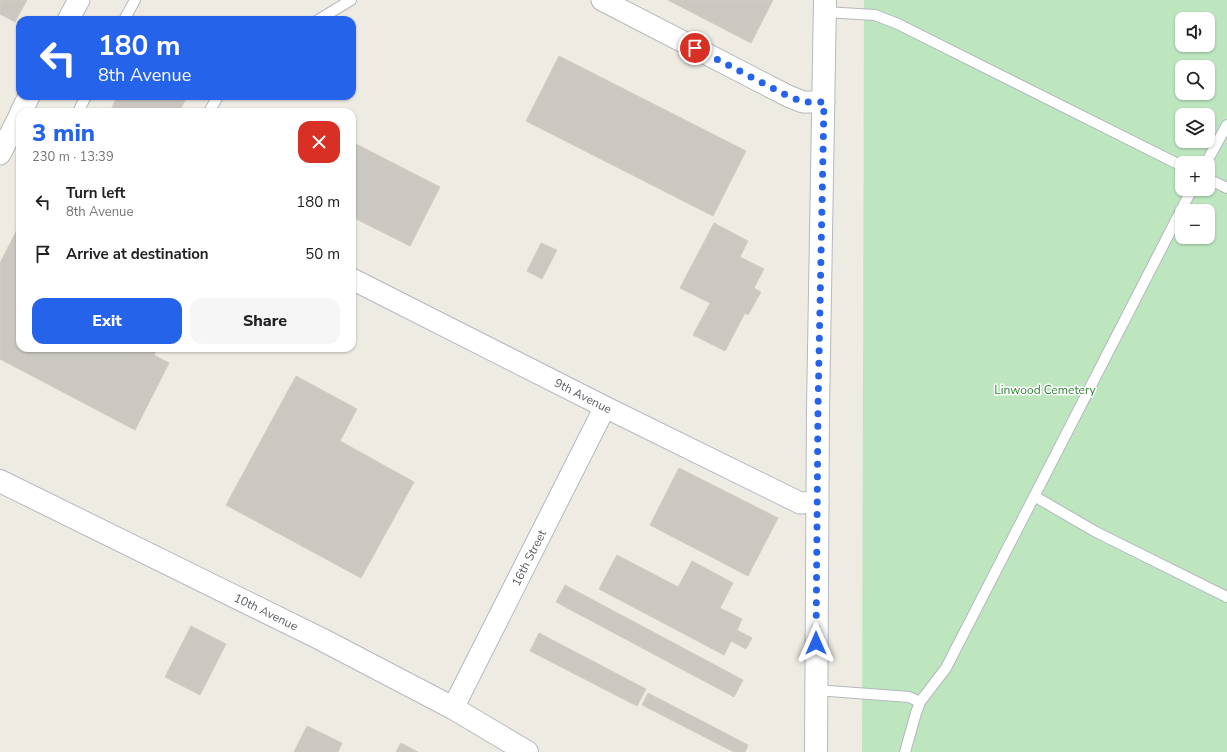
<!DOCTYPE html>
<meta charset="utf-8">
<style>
body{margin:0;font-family:"Nunito Sans",sans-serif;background:#f6f6f6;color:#202124;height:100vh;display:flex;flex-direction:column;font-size:15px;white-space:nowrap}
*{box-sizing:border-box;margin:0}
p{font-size:13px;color:#757577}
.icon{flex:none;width:22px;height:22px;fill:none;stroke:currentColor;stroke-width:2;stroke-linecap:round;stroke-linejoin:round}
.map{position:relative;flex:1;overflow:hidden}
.sheet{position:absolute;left:16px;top:108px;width:340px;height:244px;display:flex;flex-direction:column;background:#fff;border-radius:12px;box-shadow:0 1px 3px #0004}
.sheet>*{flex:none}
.top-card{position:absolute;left:16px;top:16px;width:340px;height:84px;border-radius:12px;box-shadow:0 1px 3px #0004;background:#2563eb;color:#fff;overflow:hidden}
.tools{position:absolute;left:1175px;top:12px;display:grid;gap:8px}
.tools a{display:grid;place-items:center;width:40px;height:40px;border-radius:8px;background:#fff;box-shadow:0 1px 3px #0004;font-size:20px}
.pin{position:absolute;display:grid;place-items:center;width:34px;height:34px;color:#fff;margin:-17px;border:2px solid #fff;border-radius:50%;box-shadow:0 1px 4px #0007}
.me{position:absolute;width:44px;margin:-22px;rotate:0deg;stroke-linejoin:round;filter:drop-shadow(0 0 3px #0008)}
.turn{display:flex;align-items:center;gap:14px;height:84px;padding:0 16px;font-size:18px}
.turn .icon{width:52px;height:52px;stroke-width:2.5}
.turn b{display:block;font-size:28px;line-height:34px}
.round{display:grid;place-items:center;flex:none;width:42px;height:42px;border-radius:12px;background:#f6f6f6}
.head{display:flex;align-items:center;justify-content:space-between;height:68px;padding:0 16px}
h1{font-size:24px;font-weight:800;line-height:30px;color:#2563eb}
.primary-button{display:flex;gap:8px;margin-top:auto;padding:8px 16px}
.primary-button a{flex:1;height:46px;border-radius:12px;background:#2563eb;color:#fff;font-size:16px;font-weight:800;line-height:46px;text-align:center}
.primary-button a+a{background:#f6f6f6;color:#202124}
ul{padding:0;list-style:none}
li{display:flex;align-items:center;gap:12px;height:52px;padding:0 16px}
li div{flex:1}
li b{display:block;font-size:15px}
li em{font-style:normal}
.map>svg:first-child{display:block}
</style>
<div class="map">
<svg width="1227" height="752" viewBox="0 0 1227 752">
<rect width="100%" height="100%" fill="#edebe2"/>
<path fill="#bde6be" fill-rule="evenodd" d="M864,0H1227V752H862ZM1182,19H1208V45H1182ZM1182,67H1208V93H1182ZM1182,115H1208V141H1182ZM1182,163H1208V189H1182ZM1182,211H1208V237H1182Z"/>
<path fill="#cac8c1" stroke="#d2cdc0" d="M0,0H27L15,22L0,14Z
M668,0H773L751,43Z
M559,56L746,151L713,216L526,121Z
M118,96H187L179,112H123L112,107Z
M352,142L440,187L410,246L352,217Z
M714,223L748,241L740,257L764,269L754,288L761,292L748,315L745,313L725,351L693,335L710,303L680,288Z
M20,224V348H157L154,355L169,363L135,430L0,359V263Z
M541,243L557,250L542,279L527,271Z
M296,376L357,409L340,441L414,482L361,578L226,505Z
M679,468L778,518L748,576L650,525Z
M617,555L678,587L692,561L733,583L720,608L742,619L737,630L752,638L746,649L731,641L724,655L599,589Z
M565,585L743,680L734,697L556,602Z
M191,626L226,644L200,695L165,677Z
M539,633L646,689L637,706L530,651Z
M648,693L748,745L745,752H734L642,705Z
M307,726L342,743L338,752H294Z
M401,743L418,752H396Z"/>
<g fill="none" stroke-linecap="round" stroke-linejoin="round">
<defs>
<path id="lane" d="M825,12L875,15L898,24L1182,166
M124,20L135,0
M318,20L351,0
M78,112L86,96
M209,112L218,96
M1206,163L1227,125
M1208,179L1227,188
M1034,496L1096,532L1227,597
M816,690L909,697L920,702L946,668L1192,189
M905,752L916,713L920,702"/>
<path id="street" d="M602,0L788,96L803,102H824
M68,20L79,0
M21,112L29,96
M0,154L20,115
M352,279L605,407L800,503L818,502
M453,708L605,407"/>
<path id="secondary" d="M0,481L321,639L453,708L527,752
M816,752L818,409L825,0"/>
</defs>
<use href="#lane" stroke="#b4b8bd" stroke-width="12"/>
<use href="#street" stroke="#b4b8bd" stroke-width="23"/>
<use href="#secondary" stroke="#b5b9bf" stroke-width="24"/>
<use href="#lane" stroke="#fff" stroke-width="10"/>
<use href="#street" stroke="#fff" stroke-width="21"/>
<use href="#secondary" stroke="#fff" stroke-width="22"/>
</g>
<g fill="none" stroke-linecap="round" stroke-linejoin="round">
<path stroke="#2563eb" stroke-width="7" stroke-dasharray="0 12.6" d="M695,48L788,96L803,102H824L818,408L816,643"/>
</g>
<g text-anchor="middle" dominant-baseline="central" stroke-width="3" stroke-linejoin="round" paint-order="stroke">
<g font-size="12" fill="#318337" stroke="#fff">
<text x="1045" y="390">Linwood Cemetery</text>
</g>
<g font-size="12" fill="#5a5e63" stroke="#fff">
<text transform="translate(583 396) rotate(27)">9th Avenue</text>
<text transform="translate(529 558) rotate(-63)">16th Street</text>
<text transform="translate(266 612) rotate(26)">10th Avenue</text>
</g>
</g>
</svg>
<div class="tools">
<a><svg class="icon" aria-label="sound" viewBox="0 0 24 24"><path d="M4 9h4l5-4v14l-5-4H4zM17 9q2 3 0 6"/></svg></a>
<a><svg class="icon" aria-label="search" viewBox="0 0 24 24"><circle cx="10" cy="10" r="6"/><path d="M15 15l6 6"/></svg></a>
<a><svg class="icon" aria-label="layers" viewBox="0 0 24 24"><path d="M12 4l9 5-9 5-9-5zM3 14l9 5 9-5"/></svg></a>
<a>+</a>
<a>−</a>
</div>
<div class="pin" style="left:695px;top:48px;background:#d93025"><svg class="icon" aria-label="arrive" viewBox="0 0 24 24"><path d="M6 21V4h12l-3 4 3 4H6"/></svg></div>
<svg class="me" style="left:816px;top:643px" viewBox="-20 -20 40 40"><path d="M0-17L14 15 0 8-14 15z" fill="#2563eb" stroke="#fff" stroke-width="4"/></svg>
<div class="top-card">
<div class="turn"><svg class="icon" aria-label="left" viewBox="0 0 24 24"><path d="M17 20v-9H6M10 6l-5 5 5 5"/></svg><div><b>180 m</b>8th Avenue</div></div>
</div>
<section class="sheet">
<div class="head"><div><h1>3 min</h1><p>230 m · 13:39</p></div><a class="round" style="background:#d93025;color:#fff"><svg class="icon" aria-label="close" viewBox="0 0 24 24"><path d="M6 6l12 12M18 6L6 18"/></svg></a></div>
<ul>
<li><svg class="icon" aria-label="left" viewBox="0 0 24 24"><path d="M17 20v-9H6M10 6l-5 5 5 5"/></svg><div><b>Turn left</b><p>8th Avenue</p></div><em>180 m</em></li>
<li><svg class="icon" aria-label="arrive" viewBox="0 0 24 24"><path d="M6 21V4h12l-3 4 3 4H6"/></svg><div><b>Arrive at destination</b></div><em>50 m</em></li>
</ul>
<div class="primary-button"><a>Exit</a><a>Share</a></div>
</section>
</div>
